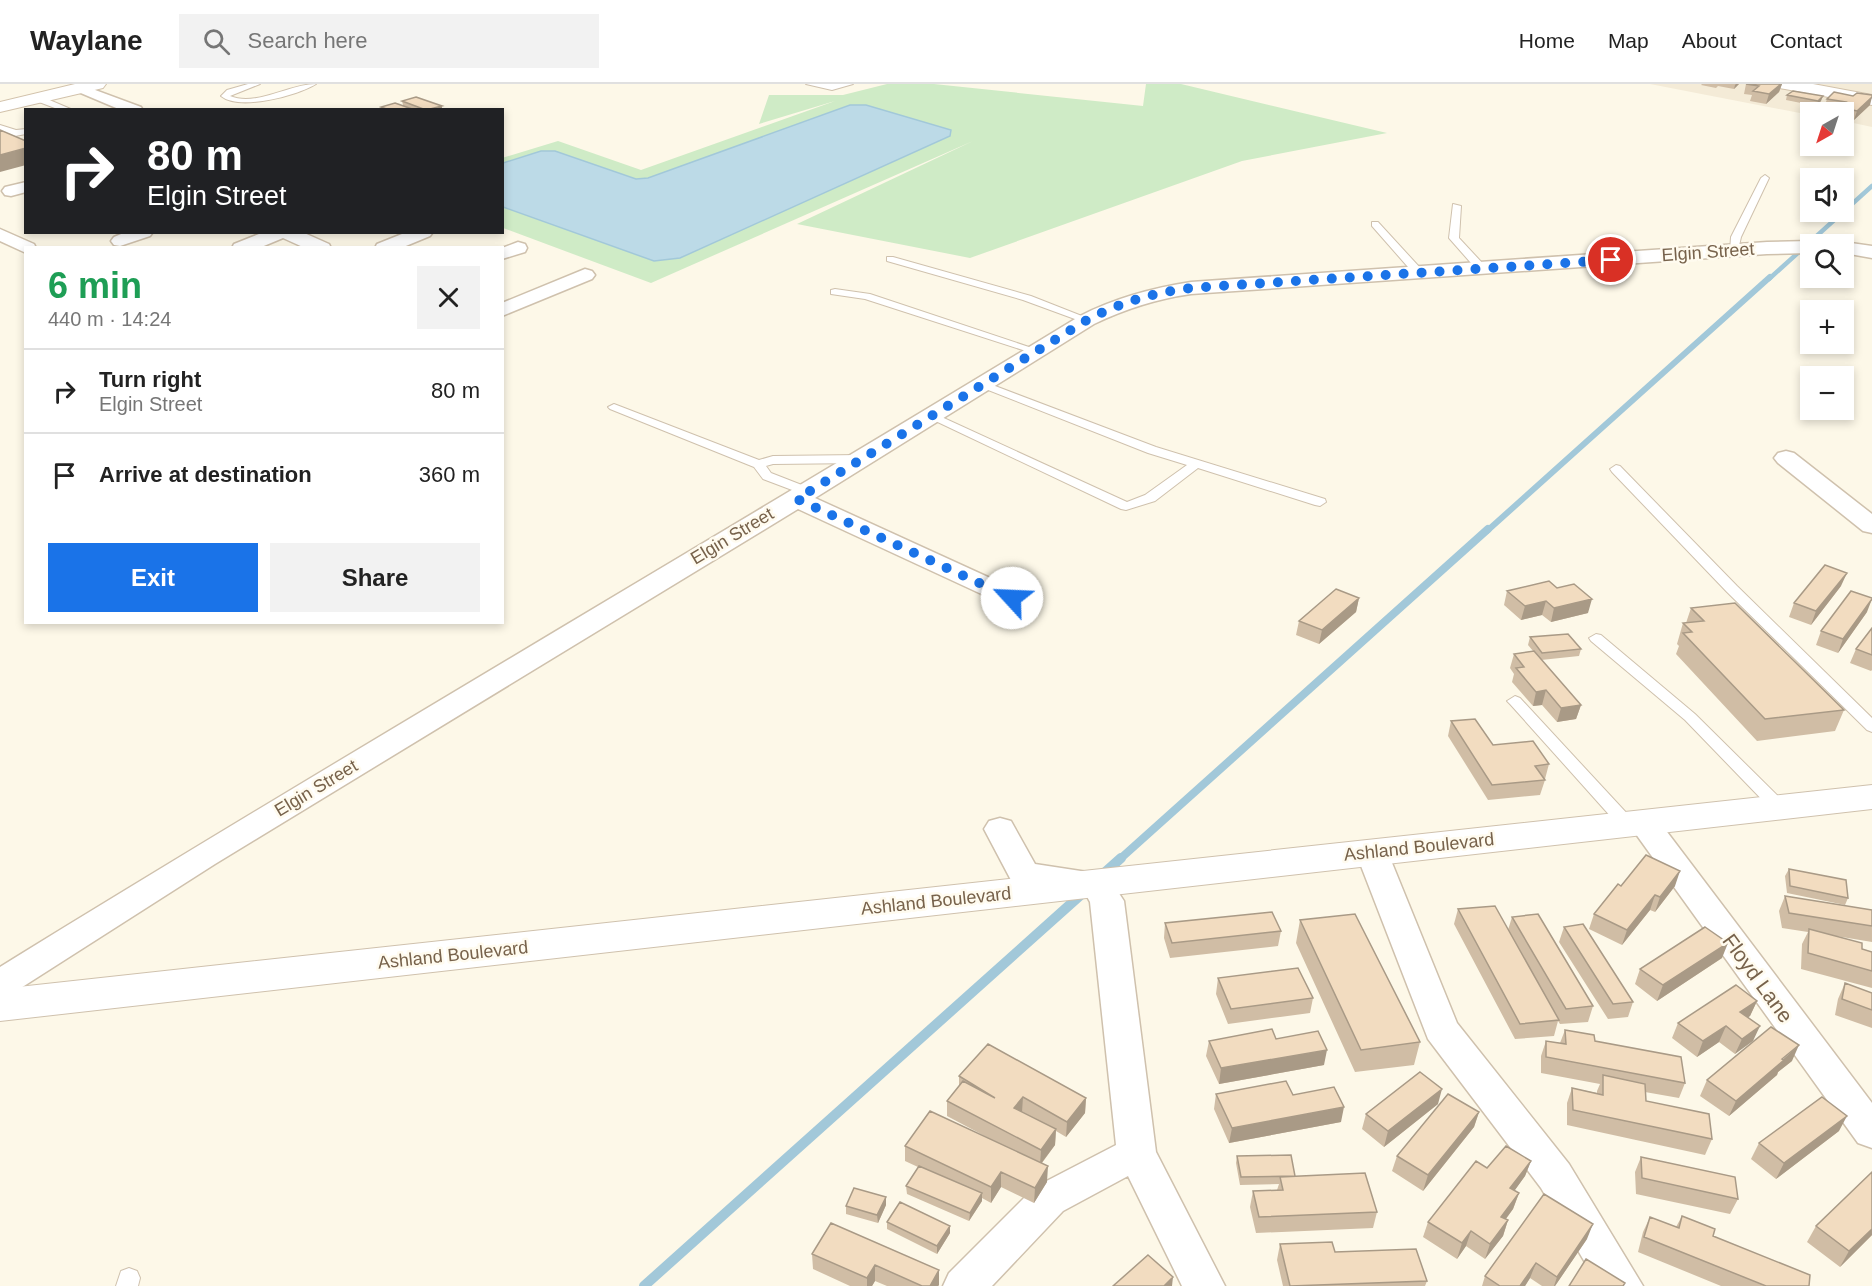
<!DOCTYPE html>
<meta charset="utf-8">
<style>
body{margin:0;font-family:Helvetica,sans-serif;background:#f2f2f2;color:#222;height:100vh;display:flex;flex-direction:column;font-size:22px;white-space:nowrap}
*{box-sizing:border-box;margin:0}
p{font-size:20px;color:#767676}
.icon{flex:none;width:33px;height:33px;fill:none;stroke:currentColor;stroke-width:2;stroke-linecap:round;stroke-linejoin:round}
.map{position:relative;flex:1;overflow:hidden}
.drawer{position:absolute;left:24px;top:162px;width:480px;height:378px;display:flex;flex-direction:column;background:#fff;border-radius:0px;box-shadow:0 3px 9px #0003}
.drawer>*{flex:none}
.banner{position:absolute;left:24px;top:24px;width:480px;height:126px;border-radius:0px;box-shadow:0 3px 9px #0003;background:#202124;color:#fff;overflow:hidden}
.needle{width:39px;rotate:219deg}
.tools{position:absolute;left:1800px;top:18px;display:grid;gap:12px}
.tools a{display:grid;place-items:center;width:54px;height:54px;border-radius:0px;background:#fff;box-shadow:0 3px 9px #0003;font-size:30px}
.pin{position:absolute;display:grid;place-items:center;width:51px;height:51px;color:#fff;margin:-26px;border:3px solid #fff;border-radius:50%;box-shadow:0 2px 6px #0007}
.me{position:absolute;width:66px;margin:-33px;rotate:295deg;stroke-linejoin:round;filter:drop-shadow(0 0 4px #0008)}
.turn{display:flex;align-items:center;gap:21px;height:126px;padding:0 24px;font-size:27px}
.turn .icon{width:78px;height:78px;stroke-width:2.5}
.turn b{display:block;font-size:42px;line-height:51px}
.round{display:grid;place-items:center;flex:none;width:63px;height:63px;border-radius:0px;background:#f2f2f2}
.overview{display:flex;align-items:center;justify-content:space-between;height:102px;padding:0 24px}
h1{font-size:36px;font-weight:700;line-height:45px;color:#1e9e55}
.button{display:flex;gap:12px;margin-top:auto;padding:12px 24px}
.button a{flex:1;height:69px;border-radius:0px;background:#1a73e8;color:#fff;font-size:24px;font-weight:700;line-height:69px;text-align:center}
.button a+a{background:#f2f2f2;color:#222}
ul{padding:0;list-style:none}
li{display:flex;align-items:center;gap:18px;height:84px;padding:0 24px;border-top:2px solid #e0e0e0}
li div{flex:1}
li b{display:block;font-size:22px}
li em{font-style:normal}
header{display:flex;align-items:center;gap:36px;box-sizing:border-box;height:84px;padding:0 30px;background:#fff;border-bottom:2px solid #e0e0e0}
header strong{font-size:28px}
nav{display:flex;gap:33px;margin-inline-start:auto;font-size:21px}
.search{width:420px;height:54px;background:#f2f2f2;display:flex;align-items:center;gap:15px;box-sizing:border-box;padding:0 21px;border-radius:0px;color:#767676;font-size:22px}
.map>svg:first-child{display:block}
</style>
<header>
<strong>Waylane</strong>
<div class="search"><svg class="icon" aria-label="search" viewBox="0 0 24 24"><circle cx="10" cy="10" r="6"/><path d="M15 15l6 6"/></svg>Search here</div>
<nav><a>Home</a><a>Map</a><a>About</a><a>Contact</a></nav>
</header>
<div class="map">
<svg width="1872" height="1202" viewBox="0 0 1872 1202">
<rect width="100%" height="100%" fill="#fdf8e8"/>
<path fill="#f4ebd7" d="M1650,0H1872V43L1844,37V28H1810V31Z"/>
<path fill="#cfebc6" d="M887,0H934L1143,22L1146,0H1181L1387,49L1242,77L970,174L797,140L973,57L651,199L503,144L502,74L558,57L641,86L835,17L759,40L769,11H843Z"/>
<path fill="#bcdae7" stroke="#a2c8d9" stroke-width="1.5" d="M850,21H866L951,46L950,52L680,174L654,177L503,123V79L541,67H555L636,95L648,94Z"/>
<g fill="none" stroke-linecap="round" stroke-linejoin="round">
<path stroke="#a2c8d9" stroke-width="4.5" d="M1769,195L1872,102"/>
<path stroke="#a2c8d9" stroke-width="6" d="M1487,447L1770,193"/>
<path stroke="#a2c8d9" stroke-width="8" d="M1120,775L1488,445"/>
<path stroke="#a2c8d9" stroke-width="10" d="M1102,791L1121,774
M644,1202L1084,808"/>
<defs>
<path id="service" d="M248,0H260L230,12C256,23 289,0 316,0C297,12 239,27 221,12L227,6Z
M806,0H853L832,6Z
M34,12H40L73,26H60L34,16Z
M0,41L16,46L26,45V50L15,52L0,46Z
M1765,91L1769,94L1741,153L1738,166L1730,168L1731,153L1761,94Z
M1453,120L1461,122L1459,154L1486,183V187H1478L1449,154Z
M1372,138H1378L1423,187V191H1415L1372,142Z
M887,173H893L1031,212L1092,236L1087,239L1083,238L1023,216L887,177Z
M835,205L870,210L1041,267L1040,269H1032L865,215L831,210V206Z
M982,297L1156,363L1325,415L1326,418L1320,422L1315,421L1198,384L1155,417L1126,426L1121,425L925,332L931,328L935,330L1127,418L1145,411L1187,381L1148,369L978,302V298Z
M614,320L759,376L773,372L861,371L867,375L861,379L773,380L766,382L771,389L812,405L814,408L812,411L808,412L763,395L754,383L610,325L608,323Z
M1616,381L1620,382L1737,502L1872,634V648L1867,646L1727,508L1612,388L1610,385Z
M1596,550L1601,551L1695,630L1785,719L1787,723L1785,727H1773L1685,636L1591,557L1589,554Z
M1515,612L1520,614L1633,736L1635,740L1633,744H1621L1510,620L1507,617Z
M129,1184L137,1187L140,1194L138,1202H116L121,1187Z"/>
<path id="minor" d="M79,0L141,23L143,26H121L76,7L74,4Z
M26,98V108L11,112L5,111L2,107L5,103Z
M0,145L34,160L36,164H26V169L0,157Z
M126,148H153L150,152L120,162L114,161L111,157L114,153Z
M264,148H302L329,160L331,164H305L283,154L259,164H232L234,160Z
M407,148H433L430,152L401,164H375L377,160Z
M1810,157L1818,160H1810V169L1767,170L1191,210C1156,215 1125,225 1094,240L815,414L1021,508L1025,514L1021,520L1012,522L1003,520L798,425L215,780L13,909L0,913V883C358,662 721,451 1080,232C1115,214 1152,204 1191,198L1767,158Z
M518,158L525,160L527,164L525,168L502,175V164Z
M1844,158L1872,162V174L1844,169V160H1837Z
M585,185L592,187L595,191L592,195L502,232V219Z
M1786,367L1794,369L1872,430V449L1863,447L1778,379L1774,374L1778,369Z
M1644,728L1655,732L1872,1019V1064L1858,1059L1633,746L1628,739L1633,732Z
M1000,734L1011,737L1035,780L1107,791L1124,817L1156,1068L1225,1202H1182L1128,1092L1063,1127L992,1202H943L949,1189L1035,1103L1116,1061L1090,818L1085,809L1012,798L984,745L989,737Z
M1372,758L1383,761L1388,769L1457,939L1569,1080L1643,1202H1599L1541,1104L1428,955L1356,769L1361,761Z"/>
<path id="tertiary" d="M1872,701V725L0,937V905Z"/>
<path id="secondary" d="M75,0H106L103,4L0,28V18Z
M1776,0H1813L1872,11V21L1785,5L1779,4Z"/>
</defs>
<use href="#service" stroke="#cfc1ad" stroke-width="2"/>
<use href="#minor" stroke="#cfc1ad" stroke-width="3"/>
<use href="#tertiary" stroke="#cfc1ad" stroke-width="2"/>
<use href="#secondary" stroke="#d2c2ab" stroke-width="2"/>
<use href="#service" fill="#fff" fill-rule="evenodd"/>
<use href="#minor" fill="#fff" fill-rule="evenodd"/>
<use href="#tertiary" fill="#fff" fill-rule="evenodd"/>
<use href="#secondary" fill="#fff" fill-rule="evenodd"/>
</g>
<path fill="#d0bda5" d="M1702,0H1739L1734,5L1718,2L1716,4L1701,1Z
M1746,0H1782L1779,8L1766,20L1750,17L1752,11L1744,10Z
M1787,11L1821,17L1816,22L1786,16Z
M1827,15L1870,21L1854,36L1844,34V28H1839V27L1824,24Z
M402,17L442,22V26H382L381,23L403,21Z
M1549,497L1588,529L1551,538L1542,531L1521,536L1504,521L1507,507Z
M1841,502L1811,541L1789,533L1794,519Z
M1359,514L1356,528L1319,560L1296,551L1299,537Z
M1691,524L1844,626L1835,647L1757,657L1676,570L1679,562L1677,560L1683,539H1686Z
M1867,528L1838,569L1816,561L1821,547Z
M1872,544V586L1871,587L1850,579L1856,565Z
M1530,553L1581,565L1579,572L1541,576L1581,621L1576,635L1557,638L1542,621L1533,622L1512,598L1514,590L1510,584L1514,570L1533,567L1528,561Z
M1451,637L1493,661L1549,680L1545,695H1544L1545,696L1540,711L1488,716L1448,652Z
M1789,785L1848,814L1845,821L1787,809L1785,792Z
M1621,802H1675L1655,828L1650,826L1622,861L1589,845L1594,830Z
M1785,812L1872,826V858L1836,852L1862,865L1872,868V904L1801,885L1802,860L1808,848L1782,844L1779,827Z
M1458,825L1508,846L1512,833L1593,922L1588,938L1560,940L1558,937L1554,952L1515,955L1454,840Z
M1300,836L1420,958L1414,981L1355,988L1296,859Z
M1165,839L1281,847L1278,862L1170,874L1164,854Z
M1564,843L1633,918L1628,933L1608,935L1559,858Z
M1722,874L1657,917L1635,900L1640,885Z
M1218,894L1313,914L1310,929L1228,940L1216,910Z
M1845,899L1872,909V944L1835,931L1838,915Z
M1757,917L1750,932L1748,933L1760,942L1735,970L1719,958L1697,973L1672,954L1678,939Z
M1565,946L1595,957L1685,999L1679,1014L1645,1008L1646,1017L1712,1055L1705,1071L1567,1041V1019L1572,1004L1597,1009V1007L1600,1000L1541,989V972L1546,957L1560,959Z
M1276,955L1324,981L1219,1000L1206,972L1209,957Z
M1792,977L1778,988L1777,991L1729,1032L1700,1012L1707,996Z
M959,992L1086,1014L1085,1029L1066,1053L1056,1047L1055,1061L1042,1079L1047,1098L1034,1119L1001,1103L991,1119L982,1114V1117L969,1137L907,1110L906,1102L918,1083L905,1077V1062L996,1058L947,1032V1017L959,1002Z
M1216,1010L1293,1011L1341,1038L1229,1059L1214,1025Z
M1438,1020L1384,1063L1362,1045L1366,1030Z
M1479,1028L1474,1043L1423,1107L1392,1087L1397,1072Z
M1839,1047L1776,1095L1751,1075L1759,1059Z
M1237,1072L1295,1092L1377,1128L1373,1144L1256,1149L1250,1123L1253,1107L1277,1106L1279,1100L1240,1101L1236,1079Z
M1641,1073L1738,1115L1730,1130L1636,1110L1635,1088Z
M1531,1077L1525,1092L1514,1107L1519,1109L1513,1125L1506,1135L1508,1136L1503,1152L1485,1175L1466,1162L1457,1175L1423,1153L1428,1138L1487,1084Z
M886,1113V1121L878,1139L846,1130V1122Z
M1682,1132L1713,1152L1809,1202H1721L1638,1168L1643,1148L1650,1133L1676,1143Z
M887,1138L950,1142V1149L937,1170L887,1145Z
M831,1139L939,1201L938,1202H887L875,1197L872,1202H850L813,1185L812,1170Z
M1816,1142L1872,1151L1840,1183L1807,1158Z
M1587,1155L1555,1202H1542L1530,1194L1525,1202H1482L1485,1192Z
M1280,1160L1335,1168L1427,1197L1425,1202H1283L1277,1176Z"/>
<path fill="#a99a86" d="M1736,0H1739L1734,5L1735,1Z
M1781,0H1782L1779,8L1766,20L1769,10Z
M1823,12L1821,17L1816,22L1818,17Z
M1872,13L1870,21L1854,36L1857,27Z
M442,22V26H429Z
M26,64V81L0,88V71Z
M1847,489L1841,502L1811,541L1816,527Z
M1359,514L1356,528L1319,560L1322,546Z
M1592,515L1588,529L1551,538L1554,524Z
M1872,515L1867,528L1838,569L1843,555Z
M1546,517L1542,531L1521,536L1525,522Z
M1546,606L1542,621L1533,622L1536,608Z
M1581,621L1576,635L1557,638L1561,624Z
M1680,787L1675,802L1655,828L1660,813Z
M1655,811L1650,826L1622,861L1627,846Z
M1728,859L1722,874L1657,917L1663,901Z
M1757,917L1750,932L1734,943L1740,928Z
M1726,942L1719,958L1697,973L1703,957Z
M1760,942L1753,957L1735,970L1742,955Z
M1799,961L1792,977L1778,988L1777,991L1729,1032L1736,1017Z
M1327,966L1324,981L1219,1000L1221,984Z
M1442,1005L1438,1020L1384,1063L1388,1047Z
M1023,1013L1022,1028L1014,1024Z
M1086,1014L1085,1029L1066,1053L1067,1038Z
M1344,1023L1341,1038L1229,1059L1232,1044Z
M1479,1028L1474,1043L1423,1107L1428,1091Z
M1847,1032L1839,1047L1776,1095L1784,1079Z
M1056,1045L1055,1061L1040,1081L1041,1066Z
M1531,1077L1525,1092L1505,1120L1510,1104Z
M1048,1082L1047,1098L1034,1119L1035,1104Z
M1001,1088V1103L991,1119V1103Z
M982,1109V1117L969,1137L970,1129Z
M1519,1109L1513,1125L1496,1148L1501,1133Z
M886,1113V1121L878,1139L877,1131Z
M1508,1136L1503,1152L1485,1175L1490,1160Z
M1593,1140L1587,1155L1555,1202H1554L1557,1193Z
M950,1142V1149L937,1170V1162Z
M1872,1145V1151L1840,1183L1849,1167Z
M1471,1147L1466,1162L1457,1175L1462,1159Z
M1536,1179L1530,1194L1525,1202H1520Z
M875,1181V1197L872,1202H867V1194Z
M939,1186V1201L938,1202H930Z
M1173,1193L1172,1202H1164Z"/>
<path fill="#f2dcc0" stroke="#a99a86" stroke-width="1.5" d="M1746,0H1781L1769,10L1753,7L1759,2Z
M1793,7L1823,12L1818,17L1787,11Z
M1834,8L1853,12L1857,9L1872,11V13L1857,27L1840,23L1846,18L1827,15Z
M416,13L442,22L426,26L402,17Z
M395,19L415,26H389L381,23Z
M0,46L26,57V64L0,71Z
M1825,481L1847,489L1816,527L1794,519Z
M1549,497L1557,504L1574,500L1592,515L1554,524L1546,517L1525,522L1507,507Z
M1336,505L1359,514L1322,546L1299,537Z
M1851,507L1872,514V515L1843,555L1821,547Z
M1735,519L1844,626L1765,635L1683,549L1692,548L1683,539L1704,537L1691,524Z
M1872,544V571L1856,565Z
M1568,550L1581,565L1542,569L1530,553Z
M1534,567L1581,621L1561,624L1546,606L1536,608L1516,584L1524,583L1514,570Z
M1475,635L1493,661L1533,657L1549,680L1535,682L1545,696L1492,701L1451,637Z
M1646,771L1680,787L1660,813L1655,811L1627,846L1594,830L1618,800L1621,802Z
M1789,785L1846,796L1848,814L1790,802Z
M1785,812L1872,826V842L1789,829Z
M1495,822L1559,936L1520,940L1458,825Z
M1272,828L1281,847L1172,859L1165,839Z
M1355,830L1420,958L1361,966L1300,836Z
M1538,830L1593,922L1566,925L1512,833Z
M1583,840L1633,918L1613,920L1564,843Z
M1705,843L1728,859L1663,901L1640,885Z
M1809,845L1862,859V865L1872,868V887L1808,869Z
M1298,884L1313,914L1231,925L1218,894Z
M1845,899L1872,909V926L1842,915Z
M1736,901L1757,917L1740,928L1760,942L1742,955L1726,942L1703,957L1678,939Z
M1771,943L1799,961L1782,975L1784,976L1736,1017L1707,996Z
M1272,945L1276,955L1318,947L1327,966L1221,984L1209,957Z
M1565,946L1594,951L1595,957L1681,973L1685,999L1546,973V957L1566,960Z
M988,960L1086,1014L1067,1038L1023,1013L1014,1024L1056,1045L1041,1066L947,1017L963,997L995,1014L959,992Z
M1420,988L1442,1005L1388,1047L1366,1030Z
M1603,991L1645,1000L1646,1017L1709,1030L1712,1055L1573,1026L1572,1004L1603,1011Z
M1286,997L1293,1011L1334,1003L1344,1023L1232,1044L1216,1010Z
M1448,1010L1479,1028L1428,1091L1397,1072Z
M1822,1013L1847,1032L1784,1079L1759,1059Z
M930,1027L1048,1082L1035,1104L1001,1088L991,1103L905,1062Z
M1506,1062L1531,1077L1510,1104L1519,1109L1501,1133L1508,1136L1490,1160L1471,1147L1462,1159L1428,1138L1476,1077L1487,1084Z
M1291,1071L1295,1092L1241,1093L1237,1072Z
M1641,1073L1735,1093L1738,1115L1642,1094Z
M919,1082L982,1109L970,1129L906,1102Z
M1872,1088V1145L1849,1167L1816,1142Z
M1365,1089L1377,1128L1259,1133L1253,1107L1283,1106L1280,1093Z
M854,1104L886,1113L877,1131L846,1122Z
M1544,1110L1593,1140L1557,1193L1536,1179L1520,1202H1500L1485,1192Z
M900,1118L950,1142L937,1162L887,1138Z
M1682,1132L1715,1145L1713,1152L1810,1191L1809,1202H1766L1644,1153L1650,1133L1679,1144Z
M831,1139L939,1186L930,1202H922L875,1181L867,1194L812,1170Z
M1332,1158L1335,1168L1416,1165L1427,1197L1290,1202L1280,1160Z
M1148,1171L1173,1193L1164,1202H1113Z
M1586,1175L1625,1199L1623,1202H1569Z"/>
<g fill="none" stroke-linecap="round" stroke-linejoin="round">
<path stroke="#1a73e8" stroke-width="10" stroke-dasharray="0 18" d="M1012,514L797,415L1087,236C1121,218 1153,209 1191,204L1611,176"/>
</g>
<g text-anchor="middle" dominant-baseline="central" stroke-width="5" stroke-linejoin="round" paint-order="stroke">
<g font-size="18" fill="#77624b" stroke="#fffbef">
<text transform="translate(1708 168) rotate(-4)">Elgin Street</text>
<text transform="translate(732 452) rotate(-31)">Elgin Street</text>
<text transform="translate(316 704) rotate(-31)">Elgin Street</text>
<text transform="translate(1419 763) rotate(-6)">Ashland Boulevard</text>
<text transform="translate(936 817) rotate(-6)">Ashland Boulevard</text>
<text transform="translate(453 871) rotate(-6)">Ashland Boulevard</text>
</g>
<g font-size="21" fill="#77624b" stroke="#fffbef">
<text transform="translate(1758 894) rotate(54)">Floyd Lane</text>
</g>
</g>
</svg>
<div class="tools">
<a><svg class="needle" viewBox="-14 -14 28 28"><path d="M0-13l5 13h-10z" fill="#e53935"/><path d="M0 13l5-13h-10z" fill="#767676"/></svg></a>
<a><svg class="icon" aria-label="sound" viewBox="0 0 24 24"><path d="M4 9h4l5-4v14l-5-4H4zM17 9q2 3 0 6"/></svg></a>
<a><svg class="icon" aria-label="search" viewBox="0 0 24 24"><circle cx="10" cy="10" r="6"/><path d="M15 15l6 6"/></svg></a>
<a>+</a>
<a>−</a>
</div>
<div class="pin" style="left:1611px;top:176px;background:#d93025"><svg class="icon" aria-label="arrive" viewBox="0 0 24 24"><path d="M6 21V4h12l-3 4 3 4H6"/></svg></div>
<svg class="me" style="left:1012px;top:514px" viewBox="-20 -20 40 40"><circle r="19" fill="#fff"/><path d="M0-13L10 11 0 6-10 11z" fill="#1a73e8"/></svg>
<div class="banner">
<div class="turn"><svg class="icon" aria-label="right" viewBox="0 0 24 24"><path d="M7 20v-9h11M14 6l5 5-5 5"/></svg><div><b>80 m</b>Elgin Street</div></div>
</div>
<section class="drawer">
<div class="overview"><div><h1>6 min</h1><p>440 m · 14:24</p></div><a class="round"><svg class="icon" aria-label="close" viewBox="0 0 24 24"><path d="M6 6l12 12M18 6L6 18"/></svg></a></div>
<ul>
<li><svg class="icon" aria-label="right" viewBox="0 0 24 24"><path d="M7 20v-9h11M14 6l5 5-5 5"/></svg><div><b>Turn right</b><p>Elgin Street</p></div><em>80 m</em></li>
<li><svg class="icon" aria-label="arrive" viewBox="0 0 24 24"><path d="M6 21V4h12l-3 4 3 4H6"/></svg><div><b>Arrive at destination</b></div><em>360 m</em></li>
</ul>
<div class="button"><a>Exit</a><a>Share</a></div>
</section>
</div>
